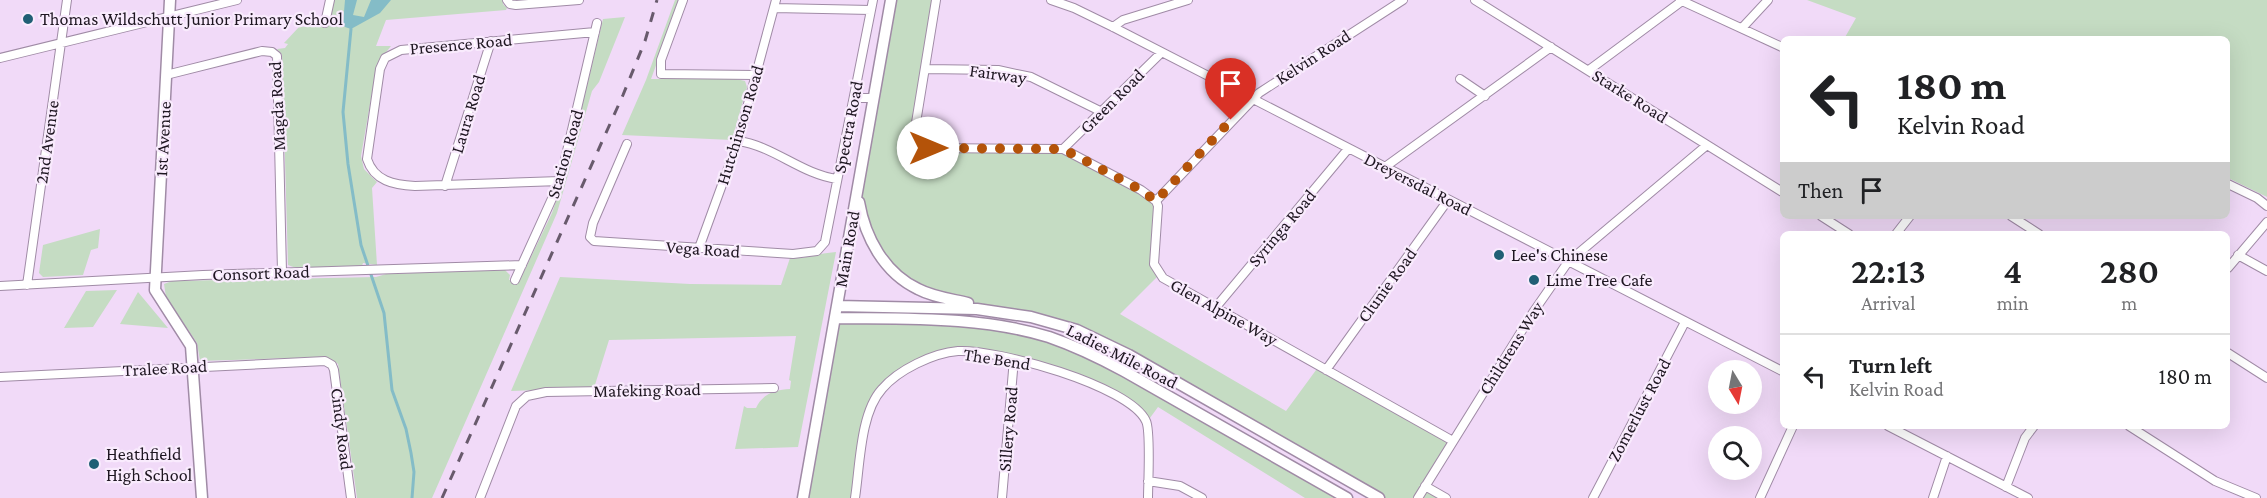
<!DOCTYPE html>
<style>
body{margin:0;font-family:"Crimson Pro",serif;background:#f6f6f6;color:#202124;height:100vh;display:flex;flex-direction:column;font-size:22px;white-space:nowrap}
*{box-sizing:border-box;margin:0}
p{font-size:20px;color:#757577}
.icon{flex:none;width:33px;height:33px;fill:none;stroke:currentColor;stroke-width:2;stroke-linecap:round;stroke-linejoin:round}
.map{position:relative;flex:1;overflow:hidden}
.details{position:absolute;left:1780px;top:231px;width:450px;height:198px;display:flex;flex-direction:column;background:#fff;border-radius:9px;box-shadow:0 6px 24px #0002}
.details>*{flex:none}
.top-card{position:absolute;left:1780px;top:36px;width:450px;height:183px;border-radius:9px;box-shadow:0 6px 24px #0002;background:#fff;color:#202124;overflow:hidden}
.needle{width:39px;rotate:170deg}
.controls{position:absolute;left:1708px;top:360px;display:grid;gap:12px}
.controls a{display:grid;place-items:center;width:54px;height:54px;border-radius:50%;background:#fff;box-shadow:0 6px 24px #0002;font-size:30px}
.pin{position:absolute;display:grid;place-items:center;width:51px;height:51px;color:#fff;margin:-62px -26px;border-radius:50% 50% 50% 0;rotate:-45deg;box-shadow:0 0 6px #0007}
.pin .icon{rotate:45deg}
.me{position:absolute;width:66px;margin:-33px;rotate:90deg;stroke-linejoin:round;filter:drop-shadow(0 0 4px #0008)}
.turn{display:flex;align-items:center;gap:21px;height:126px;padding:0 18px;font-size:27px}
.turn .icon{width:78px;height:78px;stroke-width:2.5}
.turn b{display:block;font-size:42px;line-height:51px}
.then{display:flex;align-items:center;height:57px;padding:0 18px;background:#0003;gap:12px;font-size:22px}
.eta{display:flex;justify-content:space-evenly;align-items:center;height:102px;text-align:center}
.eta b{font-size:36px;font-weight:600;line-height:42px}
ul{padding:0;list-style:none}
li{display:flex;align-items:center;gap:18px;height:84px;padding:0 18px;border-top:2px solid #e0e0e0}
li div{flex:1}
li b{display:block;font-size:22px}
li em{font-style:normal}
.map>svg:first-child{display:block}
</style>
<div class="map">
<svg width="2267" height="498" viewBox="0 0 2267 498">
<rect width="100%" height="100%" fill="#f1daf8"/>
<path fill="#c5dcc3" d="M334,0H503V4L507,8L506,10L386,20L376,46H391L377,64L361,156L364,169L377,182L372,188L377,265L363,263L362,266L296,268L288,265L282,55L277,49L285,48L288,44L284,43L299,27L328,25Z
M675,0H680L651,79H736L745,81L747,87L732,140L622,135L646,80Z
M891,0H936L914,135L917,144L1063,149L1156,201L1154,257L1159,275L1120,314L1286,411L1319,366L1453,441L1426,486L1446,498H1379L1099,340L927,292L888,265L858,199Z
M1807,0H2267V197L2228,178V39H1844L1856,18Z
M625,17L599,82L592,91L557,213L432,498H357L338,364L331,359L323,357L200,361L197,343L166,297L164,284L172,281L376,277L386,274L505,270L510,275L509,280H520L552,213L567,169L603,19Z
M100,229L98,248L91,250L83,275L43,277L39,273L43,245Z
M836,252L798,447L735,449L744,406L747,408H756C763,393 776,390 790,389L791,381L789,380L796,336L609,340L594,388L511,391L560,277L690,284L781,285L790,258C808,259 819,253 836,252Z
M117,290L93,327L64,328L86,291Z
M138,292L168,328L120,324Z
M836,318L949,319L1066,342L1347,498H1305L1158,407L1147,422L1123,398L1014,359L951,352L901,375L872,403L855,498H805Z"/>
<path fill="#84bcc7" d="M345,0H357L353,15L364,17L371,0H391L380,13L351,29L345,27L343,24Z"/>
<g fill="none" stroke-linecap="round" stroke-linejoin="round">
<path stroke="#84bcc7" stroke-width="3" d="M351,29L343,112L348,164L361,245L384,313L392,390L406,429L411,453L414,472L412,498"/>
<defs>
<path id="minor" d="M507,0L510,4L516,5L579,0
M683,0L661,60V74L755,75
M936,0L914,135L917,144L928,148L1063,149L1141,190L1156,201L1158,206L1154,264L1163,278L1453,441
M1051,0L1074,8L1113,27L1784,372
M1475,0L1784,193
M1680,0L1784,48
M774,8L871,10
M325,23L330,0
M1113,27L1123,20L1188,0
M1742,28L1768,0
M0,58L237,0
M925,69L998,70L1031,77L1100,111
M1589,70L1682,1
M166,75L262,51L272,52L277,56L282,272
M1460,79L1485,96
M854,98H873
M738,141C774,146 801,174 837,179
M627,144L593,223L590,237L594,241L793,254L817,251L825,242L873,0
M1063,149L1161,53
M1385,167L1551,47
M560,181L415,186C394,185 374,181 367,159L380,69L385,58L401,50L595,32
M2228,184L2257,198L2267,206
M445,186L491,41
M1156,201L1259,93L1403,0
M1821,216L1849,234
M2011,216L2039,234
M1896,234L1910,216
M699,248L738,141L776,0
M2238,255L2267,271
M2228,268L2267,222
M515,280L560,181L597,23
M27,285L67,0
M0,286L203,275L522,265
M1216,307L1348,149
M2228,353L2267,378
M1326,370L1448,200
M0,377L325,361L332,365L334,370L351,498
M1888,426L2028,498
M2129,426L2215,481L2256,498
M1148,481L1180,486L1202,498
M1425,486L1446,498
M2006,487L2025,438L2034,426
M480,498L516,406L527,396L546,392L774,388
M855,498C860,466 860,413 882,389C898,370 933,353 958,351C996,349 1129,385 1146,421C1151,431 1148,484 1148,498
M1002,498L1014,359
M1418,498L1534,311L1568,262L1707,145
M1593,498L1685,322
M1760,498L1793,426
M1933,498L1947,456"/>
<path id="tertiary" d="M170,0L155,290L191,346L202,498"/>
<path id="secondary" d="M859,202C865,237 884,273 918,289C933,297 951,299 968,303
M837,306L977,309L1031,317L1077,330L1129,355L1379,498
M836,318C907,319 980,316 1049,337C1075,346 1100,358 1124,371L1347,498
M803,498L891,0"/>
</defs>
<use href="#minor" stroke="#a08ba6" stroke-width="10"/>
<use href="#tertiary" stroke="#a08ba6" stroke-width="13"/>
<use href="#secondary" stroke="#a08ba6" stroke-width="13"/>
<use href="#minor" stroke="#fff" stroke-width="8"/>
<use href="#tertiary" stroke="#fff" stroke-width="10"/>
<use href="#secondary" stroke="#fff" stroke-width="10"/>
<path stroke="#685a6c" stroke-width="3" stroke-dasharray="10 10" stroke-linecap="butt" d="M442,498L623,95L645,41L657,0"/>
</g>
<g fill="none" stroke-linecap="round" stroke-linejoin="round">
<path stroke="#b45309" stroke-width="10" stroke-dasharray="0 18" d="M928,148L1063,149L1141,190L1156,201L1231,120"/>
</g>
<g fill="#205f75" stroke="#f9ebfd" stroke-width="2">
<circle cx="28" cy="19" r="6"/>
<circle cx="1499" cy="255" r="6"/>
<circle cx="1534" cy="280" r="6"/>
<circle cx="94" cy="464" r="6"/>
</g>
<g text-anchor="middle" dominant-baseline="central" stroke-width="4.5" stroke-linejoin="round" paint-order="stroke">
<g font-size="18" fill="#1e1621" stroke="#f9ebfd" text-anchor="start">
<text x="40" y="19">Thomas Wildschutt Junior Primary School</text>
<text x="1511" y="255">Lee's Chinese</text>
<text x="1546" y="280">Lime Tree Cafe</text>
<text x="106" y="454">Heathfield<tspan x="106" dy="21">High School</tspan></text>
</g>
<g font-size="18" fill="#1e1621" stroke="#f9ebfd">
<text transform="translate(461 44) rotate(-5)">Presence Road</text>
<text transform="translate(1313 57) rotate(-33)">Kelvin Road</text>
<text transform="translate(998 74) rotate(8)">Fairway</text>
<text transform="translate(1630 96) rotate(32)">Starke Road</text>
<text transform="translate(1112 101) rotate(-45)">Green Road</text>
<text transform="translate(277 106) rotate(-93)">Magda Road</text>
<text transform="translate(468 114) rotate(-73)">Laura Road</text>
<text transform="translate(740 125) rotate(-73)">Hutchinson Road</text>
<text transform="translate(848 127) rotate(-79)">Spectra Road</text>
<text transform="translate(163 139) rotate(-87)">1st Avenue</text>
<text transform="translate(47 142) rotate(-82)">2nd Avenue</text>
<text transform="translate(565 154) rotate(-74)">Station Road</text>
<text transform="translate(1418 184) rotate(27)">Dreyersdal Road</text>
<text transform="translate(1282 228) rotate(-50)">Syringa Road</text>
<text transform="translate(703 249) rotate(4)">Vega Road</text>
<text transform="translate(847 249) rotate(-80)">Main Road</text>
<text transform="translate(261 273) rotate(-2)">Consort Road</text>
<text transform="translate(1387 285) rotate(-54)">Clunie Road</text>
<text transform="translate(1224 312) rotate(29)">Glen Alpine Way</text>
<text transform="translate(1511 348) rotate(-58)">Childrens Way</text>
<text transform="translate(1122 356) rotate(27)">Ladies Mile Road</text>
<text transform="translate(997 359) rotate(9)">The Bend</text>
<text transform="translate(165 368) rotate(-3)">Tralee Road</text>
<text transform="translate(647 390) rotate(-1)">Mafeking Road</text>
<text transform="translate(1639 410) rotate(-62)">Zomerlust Road</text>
<text transform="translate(342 429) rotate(83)">Cindy Road</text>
<text transform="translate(1008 429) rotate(-85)">Sillery Road</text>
</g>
</g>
</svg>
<div class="controls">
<a><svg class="needle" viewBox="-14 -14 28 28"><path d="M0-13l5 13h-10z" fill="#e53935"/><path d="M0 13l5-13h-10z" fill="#757577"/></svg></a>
<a><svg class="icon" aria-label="search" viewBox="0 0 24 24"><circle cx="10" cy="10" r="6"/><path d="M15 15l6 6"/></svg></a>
</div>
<div class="pin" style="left:1231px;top:120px;background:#d93025"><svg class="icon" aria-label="arrive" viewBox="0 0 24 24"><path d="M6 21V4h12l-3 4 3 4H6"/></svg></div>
<svg class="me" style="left:928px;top:148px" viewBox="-20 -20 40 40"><circle r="19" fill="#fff"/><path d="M0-13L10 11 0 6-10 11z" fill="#b45309"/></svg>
<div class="top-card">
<div class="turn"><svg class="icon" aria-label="left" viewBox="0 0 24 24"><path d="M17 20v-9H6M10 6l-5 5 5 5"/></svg><div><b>180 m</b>Kelvin Road</div></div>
<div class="then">Then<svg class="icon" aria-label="arrive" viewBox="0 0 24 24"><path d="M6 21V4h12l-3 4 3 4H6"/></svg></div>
</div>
<section class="details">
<div class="eta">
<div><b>22:13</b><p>Arrival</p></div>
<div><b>4</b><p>min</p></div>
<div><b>280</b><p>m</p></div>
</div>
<ul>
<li><svg class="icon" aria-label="left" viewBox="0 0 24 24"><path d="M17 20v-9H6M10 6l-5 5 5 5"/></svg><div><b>Turn left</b><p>Kelvin Road</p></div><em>180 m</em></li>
</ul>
</section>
</div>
